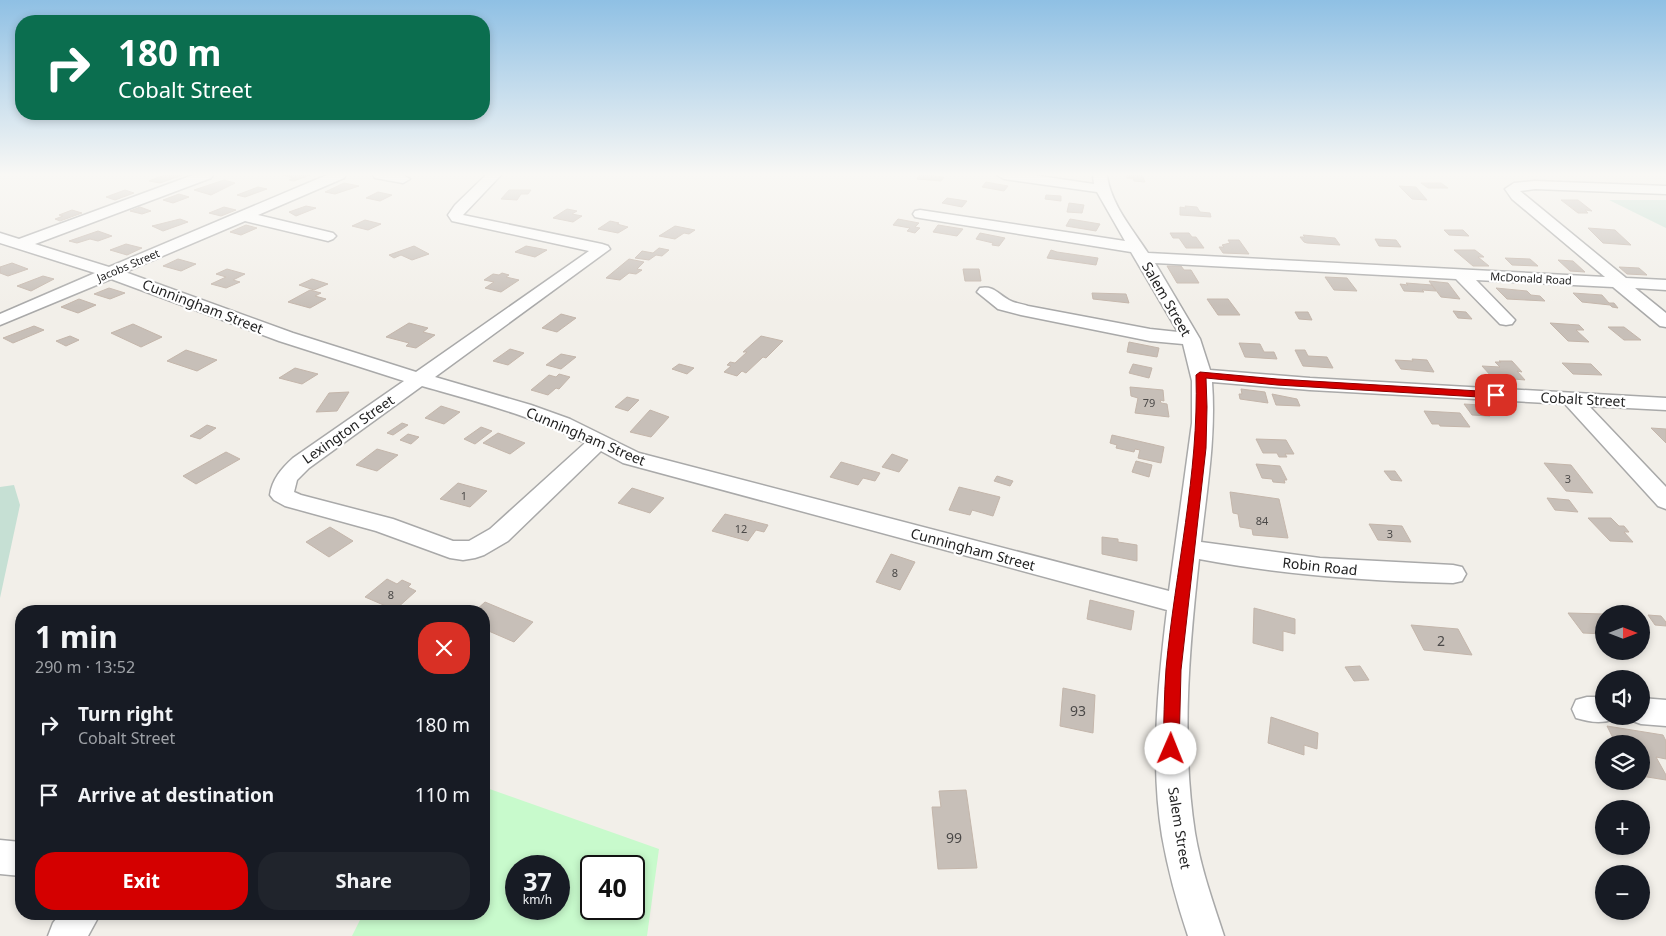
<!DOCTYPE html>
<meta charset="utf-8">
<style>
body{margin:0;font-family:"Noto Sans",sans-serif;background:#20242c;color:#f1f3f6;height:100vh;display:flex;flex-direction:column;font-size:19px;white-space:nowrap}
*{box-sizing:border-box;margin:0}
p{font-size:16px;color:#9ea1a6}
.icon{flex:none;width:28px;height:28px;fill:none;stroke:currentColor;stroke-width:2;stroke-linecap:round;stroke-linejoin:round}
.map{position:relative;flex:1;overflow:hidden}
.drawer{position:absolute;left:15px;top:605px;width:475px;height:315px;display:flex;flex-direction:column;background:#171b24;border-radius:20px;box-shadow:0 2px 8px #0003}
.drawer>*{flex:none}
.top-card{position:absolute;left:15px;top:15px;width:475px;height:105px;border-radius:20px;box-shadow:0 2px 8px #0003;background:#0b6e4f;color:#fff;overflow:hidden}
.needle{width:32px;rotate:90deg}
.fabs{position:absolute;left:1595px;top:605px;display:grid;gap:10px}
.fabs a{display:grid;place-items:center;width:55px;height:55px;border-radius:50%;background:#171b24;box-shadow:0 2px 8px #0003;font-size:25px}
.speed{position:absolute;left:505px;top:855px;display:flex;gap:10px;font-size:25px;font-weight:700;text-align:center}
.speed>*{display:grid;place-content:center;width:65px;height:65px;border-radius:50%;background:#171b24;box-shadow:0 2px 8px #0003;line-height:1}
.speed small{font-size:12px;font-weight:400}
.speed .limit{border:2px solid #111;border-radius:8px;background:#fff;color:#111}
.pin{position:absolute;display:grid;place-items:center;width:42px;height:42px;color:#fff;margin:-21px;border-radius:10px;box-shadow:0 2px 8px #0006}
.me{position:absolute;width:55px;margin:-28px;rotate:1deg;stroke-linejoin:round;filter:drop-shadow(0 0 4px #0008)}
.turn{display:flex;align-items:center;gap:18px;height:105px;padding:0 20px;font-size:22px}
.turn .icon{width:65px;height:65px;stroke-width:2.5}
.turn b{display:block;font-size:35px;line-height:42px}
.round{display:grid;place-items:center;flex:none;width:52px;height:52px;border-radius:20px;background:#20242c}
.overview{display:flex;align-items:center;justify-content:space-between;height:85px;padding:0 20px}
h1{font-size:30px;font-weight:700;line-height:38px}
.primary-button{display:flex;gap:10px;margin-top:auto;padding:10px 20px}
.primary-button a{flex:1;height:58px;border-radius:20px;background:#d40000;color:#fff;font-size:20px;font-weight:700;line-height:58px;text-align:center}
.primary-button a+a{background:#20242c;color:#f1f3f6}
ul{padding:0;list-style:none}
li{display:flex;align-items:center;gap:15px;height:70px;padding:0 20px}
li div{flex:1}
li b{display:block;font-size:19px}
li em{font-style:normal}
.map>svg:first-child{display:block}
</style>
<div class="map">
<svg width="1666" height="936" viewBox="0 0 1666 936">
<rect width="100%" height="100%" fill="#f2efe9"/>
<path fill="#c6e0d4" d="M1609,200H1666V228Z
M14,485L20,505L0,598V487Z"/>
<path fill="#c8facc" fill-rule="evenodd" d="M484,787L659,849L647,936H352L363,914H484ZM516,866H559V909H516ZM634,866V909H591V866Z"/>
<path fill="#c7bfb8" stroke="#c4b6ab" d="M164,175H182L160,183L149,181Z
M283,175H310L294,181L289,180L294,178Z
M919,175H928L944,177L941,181L917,179Z
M1126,175H1142L1145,182L1134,181L1133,178H1127Z
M224,180L235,183L211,195L194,190Z
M986,182L1008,186L1004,191L982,187Z
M344,183L359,186L335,194L325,192Z
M1421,183H1441L1448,188H1428Z
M1399,186L1416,187L1427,200L1412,199Z
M258,187L267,189L245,197L237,195Z
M125,190L134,193L115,200L106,197Z
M509,190H531L528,194H521L517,200L501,199Z
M378,192L392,195L380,201L366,198Z
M179,194L189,197L173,203L163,200Z
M1046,195L1061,196V201L1045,199Z
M947,198L967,201L962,207L942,203Z
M1561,200H1578L1592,211L1585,210L1588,213H1578Z
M1069,203L1084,205L1082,213L1067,212Z
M306,206L316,208L296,216L289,212Z
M1185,206L1197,207L1200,212L1210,213L1211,217L1180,215V207L1186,208Z
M140,207L151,211L142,214L130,211Z
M224,207L236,210L221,216L209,213Z
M567,209L577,211L572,214L582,216L573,222L553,218Z
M72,210L82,213L60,221L55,219L63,216L59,215Z
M180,219L188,222L163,231L152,226Z
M898,219L919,223L915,227L920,228L915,233L907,231L910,228L893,225Z
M1070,219L1100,224L1096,231L1066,226Z
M365,220L381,224L368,230L352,226Z
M610,221L619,223L617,224L628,227L618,233L598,229Z
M246,225L257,228L241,235L230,232Z
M938,225L963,229L957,236L933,232Z
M675,226L695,230L689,234L684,233L675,239L659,236Z
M1588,228L1615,230L1631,245L1603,243Z
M1444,230H1463L1469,236L1449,235Z
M98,231L112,236L98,241L90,239L77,243L69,241Z
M980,233L1005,238L999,246L992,245L993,243L976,239Z
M1170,233H1189L1192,237H1196L1204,248H1186L1179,238H1173Z
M1303,235L1335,238L1340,245L1307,243L1304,242L1300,237H1305Z
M1375,239L1396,240L1401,247L1379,246Z
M1228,240H1239L1249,254L1223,253L1219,247H1224L1222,245L1230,243Z
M126,244L142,248L127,255L110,250Z
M414,246L429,254L412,260L401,255L394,258L389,255Z
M526,246L537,248L547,250L535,257L515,252Z
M659,248L669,250L662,256L656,255L649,260L635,258L642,251L653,253Z
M1051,250L1057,252L1098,258L1096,265L1047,258Z
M1454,250H1475L1484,257H1478L1489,266H1473Z
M1505,258L1530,259L1538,266L1512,265Z
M178,259L196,264L181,271L163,266Z
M629,259L644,262L637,269L642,270L636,274L629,273L620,280L606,278Z
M1558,260L1573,261L1585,272L1570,271Z
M12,263L28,269L8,276L0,273V267Z
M1167,266H1181L1184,270H1191L1199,283H1177Z
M1619,267L1639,268L1647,275L1627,274Z
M227,269L245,274L233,280L240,282L226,288L211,284L226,277L216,274Z
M963,269H979L981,281H965Z
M502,273L509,275L506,277L519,280L501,292L485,288L494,282L484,280L493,274L499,275Z
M43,276L54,279L31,291L17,286Z
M1325,277L1347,278L1357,291L1334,290Z
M312,279L328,284L314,290L299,285Z
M1429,281L1448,283L1460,299L1441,297Z
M1406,283L1432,285L1436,291L1422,290L1424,292L1404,291L1400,284L1408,285Z
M109,288L125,293L110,299L94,294Z
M1496,288L1527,291L1531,295L1540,296L1545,301L1507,299Z
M310,290L321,293L315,296L326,299L310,308L288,302Z
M1092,293L1126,294L1129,303L1093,299Z
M1573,293L1602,295L1609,303H1614L1618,308L1612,307L1610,305L1582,302Z
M79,299L96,305L78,313L61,307Z
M1207,299H1228L1240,315H1218Z
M1453,311L1466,312L1472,319L1458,318Z
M1295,312H1308L1312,320L1299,319Z
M561,314L576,318L557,332L542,328Z
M409,323L428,328L423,332L435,335L416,348L406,346L409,343L386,337Z
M1550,323L1579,325L1584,330H1576L1589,342L1568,341Z
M133,324L162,337L141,347L111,333Z
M34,326L44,330L13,343L3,338Z
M1608,327H1624L1641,340H1624Z
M70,336L79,340L66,346L56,341Z
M761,336L783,341L766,358L763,357L746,373L742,371L737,376L724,372L731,366L727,365L730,362L735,363L747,352H743Z
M1129,342L1159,348L1157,357L1127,352Z
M1239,343L1260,344L1264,352H1274L1277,359L1245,357Z
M510,349L524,353L508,365L493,361Z
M186,350L217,360L197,371L167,361Z
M1295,350H1305L1308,356L1327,357L1333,368L1303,366Z
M561,354L576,357L561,369L546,365Z
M1412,359L1427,360L1434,372L1401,369L1395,360L1413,361Z
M1499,361H1512L1522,372L1517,371L1525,380L1492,377L1482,366L1500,367L1495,362H1501Z
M1562,363L1591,364L1602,375L1573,374Z
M679,364L694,368L687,374L672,369Z
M1133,364L1152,368L1149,378L1129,373Z
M295,368L318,374L302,384L279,378Z
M559,374L570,377L559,389L556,388L548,395L531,390L549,375L556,377Z
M1130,387L1163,390L1164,401L1160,400L1161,403L1167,404L1169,417L1135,413L1138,398L1131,396Z
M1241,389L1265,392L1268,403L1240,399L1239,394H1242Z
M349,392L337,411L316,412L329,393Z
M1272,394L1297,399L1300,406L1276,405Z
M627,397L639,400L628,411L615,407Z
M1464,404L1481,405L1490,416L1472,415Z
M441,406L460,412L444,424L425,418Z
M650,410L669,417L651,437L630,432Z
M1424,411L1460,413L1470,427L1440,426L1439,424H1432Z
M402,423L408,425L393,435L387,433Z
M207,425L216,428L200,439L190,436Z
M481,427L492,431L475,444L464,439Z
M1651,428L1666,429V443Z
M498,433L525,443L510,454L483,443Z
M408,434L419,437L411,444L400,440Z
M1112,435L1164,447L1161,463L1138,458L1140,450L1135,449L1134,452L1116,448L1117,445L1110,443Z
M1256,439L1286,440L1294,454H1285L1287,457H1279L1277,453H1263Z
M377,449L398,455L377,471L356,465Z
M226,452L240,459L196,484L183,476Z
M892,454L908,460L899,472L882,467Z
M1136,461L1152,465L1149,477L1132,472Z
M841,462L880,473L875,481L863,478L858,485L830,477Z
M1544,463L1571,465L1593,493L1566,491Z
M1256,464L1280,466L1287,480H1284L1285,483L1273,482L1272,479L1262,478Z
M1384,471H1395L1402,481L1391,480Z
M997,476L1013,481L1010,486L994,481Z
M458,483L487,491L470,507L440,499Z
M959,487L1000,497L993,516L972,510L970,515L949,510Z
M632,488L664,498L650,513L618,503Z
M1230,492L1279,499L1288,538L1253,535L1252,529L1240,527L1238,514L1233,513Z
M1547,498L1569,500L1578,512L1555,510Z
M725,514L768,525L764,532L756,530L748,541L712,531Z
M1588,518H1611L1619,526H1624L1629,532H1624L1633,542L1610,541Z
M1369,524L1402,526L1411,542L1378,540Z
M330,527L353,541L329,557L306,542Z
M1102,537L1118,539V542L1137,545V561L1102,554Z
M891,554L915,562L900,590L876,582Z
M387,579L397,584L402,580L411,584L408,587L416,591L395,610L365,597Z
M1090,600L1134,611L1131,630L1087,619Z
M485,602L533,622L514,642L484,629V611H475Z
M1254,608L1295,619V634L1283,631V651L1253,643Z
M1568,613L1604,614V634L1583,633Z
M1648,615L1661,616L1666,622V626L1655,625Z
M1411,625L1458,629L1472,655L1424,650Z
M1360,666L1369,680L1354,681L1345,667Z
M1063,688L1095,695L1093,733L1060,726Z
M1271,717L1318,733L1317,749L1304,745V755L1268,743Z
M1607,726L1663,735L1666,741V759L1656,757L1666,775V780L1641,776V744H1616Z
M966,790L977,868L938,869L932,807H941L939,791Z"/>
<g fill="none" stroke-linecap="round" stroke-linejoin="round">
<defs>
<path id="minor" d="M193,175H213L211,178L35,244L109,267L327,175H346L344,178L258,215L333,233L336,236L333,239L328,241L245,221L125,272L293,333L416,372L589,251L452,221L448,215L455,205L486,175H501L463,215L602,244L608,246L610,249L435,377L531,405L570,419L639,453L1169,591L1192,423V381L1183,344L1150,341L1021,315L998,309L977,292L980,288C993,285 998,294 1009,300C1014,303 1022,304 1028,306L1150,329L1178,332L1131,252L920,218L915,217L913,214L915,211L920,210L1125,241L1097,192L1004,179L997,175H1033L1094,184L1093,175H1107C1110,203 1133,230 1148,253L1605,277L1512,199L1505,189L1514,183L1535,181L1666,186V194L1535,189L1520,191L1626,278L1666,280V290L1635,288L1666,313V327L1660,326L1613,287L1476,280L1515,320L1512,324L1506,325L1500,324L1456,279L1155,263L1200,339L1210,370L1310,378L1666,398V410L1589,406L1666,487V509L1658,506L1565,404L1310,390L1212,382C1216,436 1207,488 1201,542L1320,558L1453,565L1462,567L1466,574L1462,581L1453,583C1368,581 1283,575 1199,559C1189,650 1181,742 1195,833C1201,869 1213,902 1224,936H1188C1177,903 1168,870 1162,836C1150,762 1158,684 1167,610L623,463L601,451L508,541L484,555L475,558L463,560L450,558L376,531L285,506L274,500L270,495C272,479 282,468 293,458L404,381L279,341L111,279L0,325V314L95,273L0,243V233L19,239ZM422,386C478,402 533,416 585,443L490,529L469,541H453L393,519L301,495L294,492L297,480L309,468Z
M373,175H403L410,179L403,183L375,178Z
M1587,697H1604V716H1616L1615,719C1601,724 1590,722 1576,718L1572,709L1576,700Z
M1641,698L1666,700V726L1641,724L1630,720L1629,716H1641Z
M0,840L21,842V876L0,874Z
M60,914H100L88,936H48L53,923Z"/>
</defs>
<use href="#minor" stroke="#a9a9a9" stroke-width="3"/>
<use href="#minor" fill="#fff" fill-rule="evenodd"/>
</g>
<linearGradient id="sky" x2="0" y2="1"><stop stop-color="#8fc0e4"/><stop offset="0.57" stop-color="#f9f8f5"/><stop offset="1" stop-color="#f9f8f5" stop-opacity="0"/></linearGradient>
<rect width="1666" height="306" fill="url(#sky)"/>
<path fill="#d40000" stroke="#8a0000" d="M1200,372L1277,379L1496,392L1501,395L1496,398L1277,385L1206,378L1207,407L1206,448L1181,670L1179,749L1176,754L1171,756L1165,754L1163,749C1164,723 1164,696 1166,669C1175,571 1199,474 1196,375Z"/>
<g text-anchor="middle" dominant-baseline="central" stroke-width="4.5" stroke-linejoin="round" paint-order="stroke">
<g font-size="11" fill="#222" stroke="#fff">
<text transform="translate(128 265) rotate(-23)">Jacobs Street</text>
<text transform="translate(1531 278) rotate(3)">McDonald Road</text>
</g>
<g font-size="11" fill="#4b4948">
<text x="1149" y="402">79</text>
<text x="1568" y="478">3</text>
<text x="464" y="495">1</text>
<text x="1262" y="520">84</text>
<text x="741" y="528">12</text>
<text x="1390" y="533">3</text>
<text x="895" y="572">8</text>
<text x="391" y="594">8</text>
</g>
<g font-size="14" fill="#222" stroke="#fff">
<text transform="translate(1167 299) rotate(60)">Salem Street</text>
<text transform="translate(203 306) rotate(21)">Cunningham Street</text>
<text transform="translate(1583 399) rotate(3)">Cobalt Street</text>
<text transform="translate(348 429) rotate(-35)">Lexington Street</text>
<text transform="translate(586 436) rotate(23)">Cunningham Street</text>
<text transform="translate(973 549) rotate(15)">Cunningham Street</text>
<text transform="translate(1320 566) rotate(6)">Robin Road</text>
<text transform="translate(1180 828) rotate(81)">Salem Street</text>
</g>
<g font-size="14" fill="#4b4948">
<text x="1441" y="640">2</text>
<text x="1078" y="710">93</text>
<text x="954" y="837">99</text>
</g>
</g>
</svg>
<div class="fabs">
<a><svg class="needle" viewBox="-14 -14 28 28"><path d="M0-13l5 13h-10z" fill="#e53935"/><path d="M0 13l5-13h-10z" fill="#9ea1a6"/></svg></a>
<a><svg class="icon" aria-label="sound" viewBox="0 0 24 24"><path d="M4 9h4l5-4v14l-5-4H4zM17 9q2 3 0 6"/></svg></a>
<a><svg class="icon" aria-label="layers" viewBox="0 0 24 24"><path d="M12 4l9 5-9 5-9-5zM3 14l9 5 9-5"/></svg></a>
<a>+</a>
<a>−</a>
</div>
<div class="speed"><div>37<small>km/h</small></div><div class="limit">40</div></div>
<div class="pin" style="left:1496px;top:395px;background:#d93025"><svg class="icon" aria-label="arrive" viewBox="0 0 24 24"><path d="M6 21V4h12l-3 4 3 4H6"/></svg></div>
<svg class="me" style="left:1171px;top:749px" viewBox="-20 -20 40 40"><circle r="19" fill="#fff"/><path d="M0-13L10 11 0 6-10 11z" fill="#d40000"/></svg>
<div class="top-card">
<div class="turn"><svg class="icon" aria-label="right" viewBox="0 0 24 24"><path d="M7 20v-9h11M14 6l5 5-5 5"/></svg><div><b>180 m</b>Cobalt Street</div></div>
</div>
<section class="drawer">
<div class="overview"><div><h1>1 min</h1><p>290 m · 13:52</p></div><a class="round" style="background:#d93025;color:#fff"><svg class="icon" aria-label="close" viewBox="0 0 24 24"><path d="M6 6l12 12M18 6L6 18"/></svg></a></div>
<ul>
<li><svg class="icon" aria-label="right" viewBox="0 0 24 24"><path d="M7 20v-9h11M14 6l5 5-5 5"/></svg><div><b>Turn right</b><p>Cobalt Street</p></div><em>180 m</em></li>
<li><svg class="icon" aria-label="arrive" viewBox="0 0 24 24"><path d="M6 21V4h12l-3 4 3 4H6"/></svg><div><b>Arrive at destination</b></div><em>110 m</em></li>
</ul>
<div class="primary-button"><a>Exit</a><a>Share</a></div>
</section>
</div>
